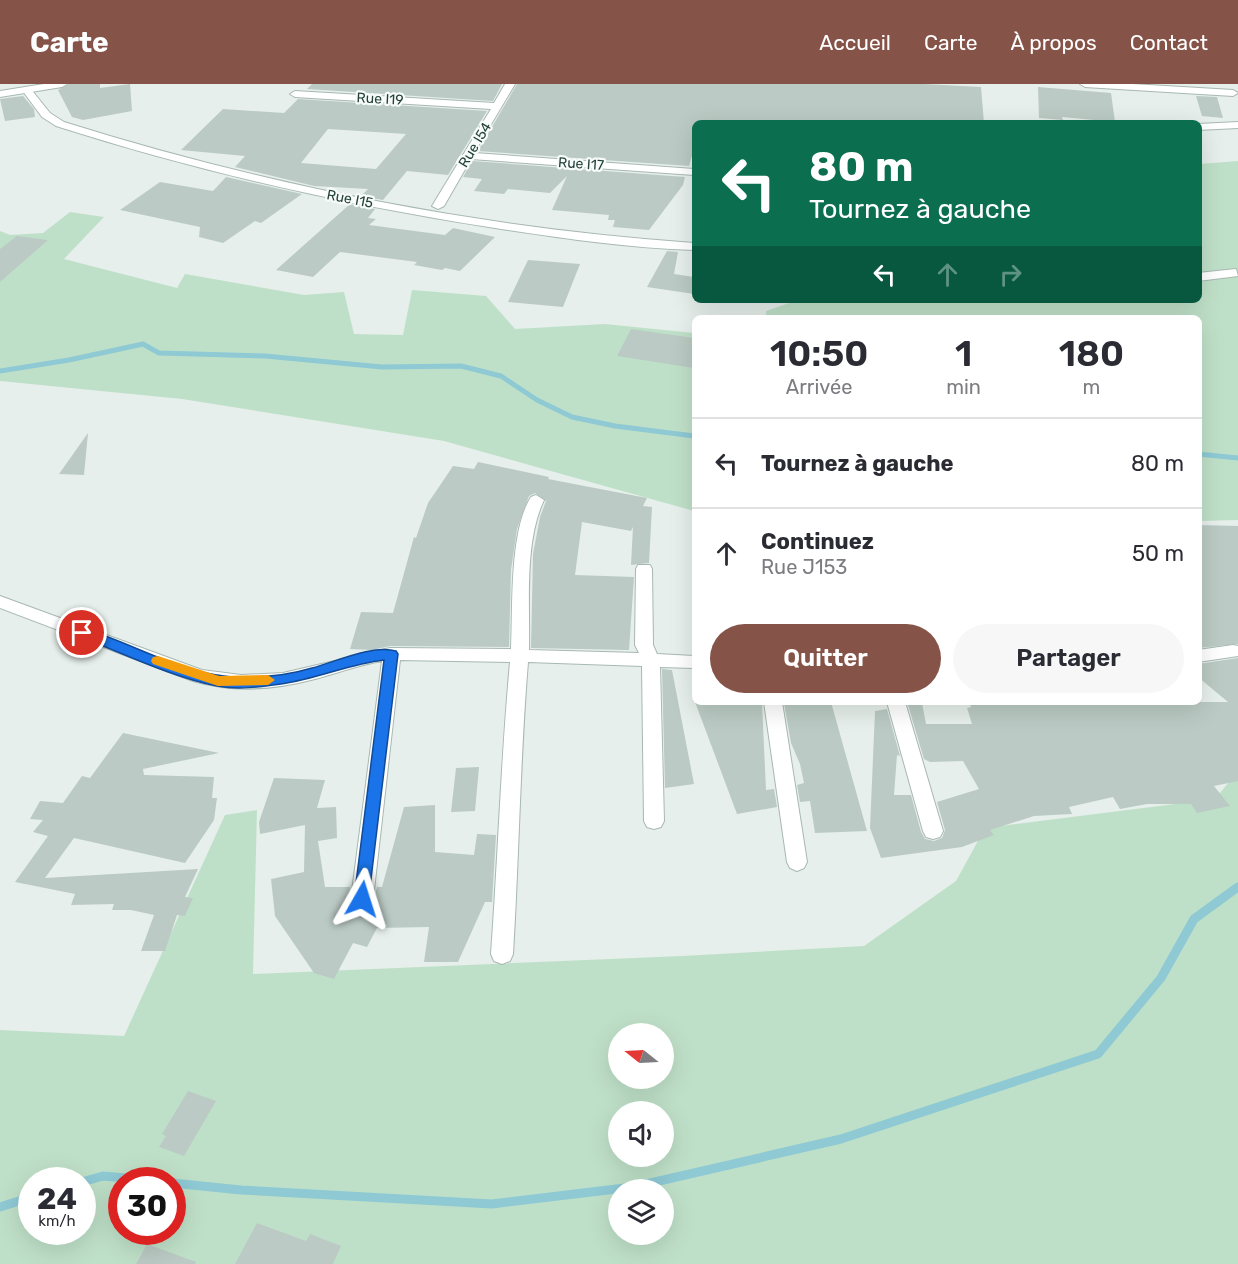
<!DOCTYPE html>
<html lang="fr">
<meta charset="utf-8">
<style>
body{margin:0;font-family:Rubik,sans-serif;background:#f7f7f7;color:#2b2b33;height:100vh;display:flex;flex-direction:column;font-size:22px;white-space:nowrap}
*{box-sizing:border-box;margin:0}
p{font-size:20px;color:#7c7c81}
.icon{flex:none;width:33px;height:33px;fill:none;stroke:currentColor;stroke-width:2;stroke-linecap:round;stroke-linejoin:round}
.map{position:relative;flex:1;overflow:hidden}
.panel{position:absolute;left:692px;top:231px;width:510px;height:390px;display:flex;flex-direction:column;background:#fff;border-radius:9px;box-shadow:0 6px 24px #0002}
.panel>*{flex:none}
.banner{position:absolute;left:692px;top:36px;width:510px;height:183px;border-radius:9px;box-shadow:0 6px 24px #0002;background:#0b6e4f;color:#fff;overflow:hidden}
.needle{width:39px;rotate:288deg}
.buttons{position:absolute;left:608px;top:939px;display:grid;gap:12px}
.buttons a{display:grid;place-items:center;width:66px;height:66px;border-radius:50%;background:#fff;box-shadow:0 6px 24px #0002;font-size:30px}
.speed{position:absolute;left:18px;top:1083px;display:flex;gap:12px;font-size:30px;font-weight:700;text-align:center}
.speed>*{display:grid;place-content:center;width:78px;height:78px;border-radius:50%;background:#fff;box-shadow:0 6px 24px #0002;line-height:1}
.speed small{font-size:15px;font-weight:400}
.speed .limit{border:9px solid #d22;background:#fff;color:#111}
.pin{position:absolute;display:grid;place-items:center;width:51px;height:51px;color:#fff;margin:-26px;border:3px solid #fff;border-radius:50%;box-shadow:0 2px 6px #0007}
.me{position:absolute;width:66px;margin:-33px;rotate:6deg;stroke-linejoin:round;filter:drop-shadow(0 0 4px #0008)}
.turn{display:flex;align-items:center;gap:21px;height:126px;padding:0 18px;font-size:27px}
.turn .icon{width:78px;height:78px;stroke-width:2.5}
.turn b{display:block;font-size:42px;line-height:51px}
.lanes{display:flex;align-items:center;height:57px;padding:0 18px;background:#0003;justify-content:center;gap:30px;direction:ltr}
.lanes .off{opacity:.35}
.eta{display:flex;justify-content:space-evenly;align-items:center;height:102px;text-align:center}
.eta b{font-size:36px;font-weight:600;line-height:42px}
.button{display:flex;gap:12px;margin-top:auto;padding:12px 18px}
.button a{flex:1;height:69px;border-radius:36px;background:#855347;color:#fff;font-size:24px;font-weight:600;line-height:69px;text-align:center}
.button a+a{background:#f7f7f7;color:#2b2b33}
ul{padding:0;list-style:none}
li{display:flex;align-items:center;gap:18px;height:90px;padding:0 18px;border-top:2px solid #e1e1e2}
li div{flex:1}
li b{display:block;font-size:22px}
li em{font-style:normal}
header{display:flex;align-items:center;gap:36px;box-sizing:border-box;height:84px;padding:0 30px;background:#855347;color:#fff}
header strong{font-size:28px}
nav{display:flex;gap:33px;margin-inline-start:auto;font-size:21px}
.map>svg:first-child{display:block}
</style>
<header>
<strong>Carte</strong>
<nav><a>Accueil</a><a>Carte</a><a>À propos</a><a>Contact</a></nav>
</header>
<div class="map">
<svg width="1238" height="1180" viewBox="0 0 1238 1180">
<rect width="100%" height="100%" fill="#e6efeb"/>
<path fill="#bfe0c8" fill-rule="evenodd" d="M1238,77V436L1199,437L1198,234H766V227L798,216H1198L1199,80Z
M70,128L104,133L64,175L177,204L185,190L304,211L344,208L354,250L403,251L412,206L486,212L515,245L605,240L694,249V427L444,357L182,315L0,297V147L10,151L43,149Z
M1238,687V1180H0V946L124,952L225,731L257,726L253,890L682,872L864,862L956,797L985,744L1215,715ZM618,950H663V994H618ZM618,1028H663V1072H618ZM32,1096H82V1148H32ZM122,1096H172V1148H122ZM618,1106H663V1150H618Z"/>
<g fill="none" stroke-linecap="round" stroke-linejoin="round">
<path stroke="#8ec9d4" stroke-width="5" d="M0,287L69,276L143,260L159,269L265,272L382,283L461,282L501,292L537,316L572,333L615,342L694,352
M1198,370L1238,374"/>
<path stroke="#8ec9d4" stroke-width="9" d="M82,1098L103,1092L149,1096
M172,1099L241,1106L492,1120L633,1103L841,1055L1098,970L1161,894L1194,835L1238,803
M0,1123L32,1113"/>
</g>
<path fill="#bbcac4" fill-rule="evenodd" d="M69,0H100V4L130,0L132,27L83,36L72,33L58,6Z
M312,0H502L493,17L307,5Z
M517,0H924L981,3L984,39H694V65L689,82L478,67Z
M1038,3L1111,9L1115,38L1062,33L1063,36L1039,34Z
M23,12L34,25L35,33L5,37L0,15Z
M1196,12L1217,13L1223,34L1202,32Z
M298,15L487,27L448,91L407,87L383,116L361,112L368,105L314,102L235,83L245,72L181,66L223,25L284,29ZM328,45L406,50L376,85L301,79Z
M472,77L685,93L683,101L649,146L613,143L615,136H608L609,131L552,126L567,92L550,109L508,105L504,110L474,107L482,95L463,93Z
M226,93L302,110L261,139L255,137L223,159L199,153L200,143L120,126L160,98L213,107Z
M350,120L375,125L368,134L376,135L369,141L445,151L453,144L495,153L460,187L445,184L442,186L414,181L417,178L340,168L313,193L276,186Z
M17,152L48,156L0,198V165Z
M667,167L678,168L674,190L694,193V210L647,203Z
M528,176L580,180L563,223L508,218Z
M631,245L694,254V284L617,272Z
M88,349L84,391L59,390Z
M478,378L549,393L548,395L647,414L643,422L652,423L649,479L631,481L633,443L631,447L582,438L575,491L634,493L629,566L531,564L533,470L540,433L546,417L535,409L529,412L517,445L511,486L509,563L390,562L372,566L350,565L361,528L393,529L414,453L416,454L428,419L443,397L453,382L474,385Z
M1198,441L1238,442V560L1198,564Z
M1238,574V697L1214,702L1230,722L1197,729L1191,720H1147L1120,725L1113,713L1069,723L1072,730L1034,732L990,746L994,751L962,763L881,774L870,744L875,627L887,625L900,672L897,671L894,711H911L921,748L925,755L934,757L942,754L945,746L937,718L979,705L963,677L930,678L924,675L908,621L922,619L926,640H972L967,624L971,623L969,618H1228L1198,593V580Z
M662,585L672,586L694,700L665,704Z
M695,618L762,619L766,706L774,705L777,723L737,730Z
M792,618H831L867,747L815,749L810,717L800,718L797,701L804,699L800,680L791,659L784,619Z
M123,649L219,669L143,685L144,691L214,693L212,714H217L214,736L185,779L74,754L45,794L198,785L185,813L193,814L185,832L177,831L165,867H141L154,831L131,826H112L114,820L71,821L75,810L15,798L48,752L33,748L43,736L30,735L40,717L63,719L82,692L90,694Z
M479,683L475,727L451,728L456,684Z
M274,694L325,696L317,724L336,723L337,754L318,757L325,803H350L349,816L353,823L361,826L372,822L377,803H382L404,723L435,721V768L474,771L477,750L496,751L492,818H485L458,878H424L429,843L377,844L367,863L353,859L334,895L314,889L275,832L271,795L304,788L305,741L260,750L259,738Z
M188,1007L216,1017L184,1072L159,1063L166,1052L162,1050Z
M257,1139L306,1157L310,1150L341,1162L333,1180H235Z
M147,1160L196,1178L195,1180H136Z"/>
<g fill="none" stroke-linecap="round" stroke-linejoin="round">
<defs>
<path id="minor" d="M505,0H515L474,69L694,85V91L471,75L444,122L438,125L432,122L491,25L295,13L290,10L295,7L494,19Z
M1080,0H1132L1233,6L1238,9L1233,12L1085,3Z
M24,4H30L50,29L64,38C268,102 480,144 694,159V166C628,164 561,154 495,144C346,121 200,88 56,42L42,33L22,6Z
M1238,38V44L1198,46V40Z
M1236,185L1238,192L1198,197V189Z
M536,411L544,416C524,458 530,519 529,566L639,569L635,561L636,485L638,481H650L652,485L653,561L657,570L694,572V584L660,583L664,737L661,743L654,745L647,743L644,737L642,582L528,578C520,675 519,773 513,870L510,877L502,880L494,877L491,870C498,773 501,675 510,578L400,576L373,815L370,821L362,824L354,821L351,815L382,577C358,581 335,590 311,596C273,606 231,608 193,597L0,524V512L202,586L241,591L283,589L390,564L511,565C513,524 509,447 531,413Z
M1233,561L1238,562V572L1198,578V566Z
M764,618H782L807,778L804,784L797,787L790,784L787,778Z
M887,618H905L943,747L940,753L933,755L926,753L923,747Z"/>
<path id="tertiary" d="M44,0H67L62,3L0,13V7Z"/>
</defs>
<use href="#minor" stroke="#a8b8b2" stroke-width="2"/>
<use href="#tertiary" stroke="#a8b8b2" stroke-width="2"/>
<use href="#minor" fill="#fff" fill-rule="evenodd"/>
<use href="#tertiary" fill="#fff" fill-rule="evenodd"/>
</g>
<path fill="#1a73e8" stroke="#114b97" stroke-width="1.5" d="M82,544C137,560 190,596 248,593C269,593 292,590 312,584C335,578 373,560 396,567L398,570L368,820L362,822L357,820L354,815L384,576C349,580 317,595 281,600C260,603 238,606 217,602C174,594 120,568 78,552L76,549L78,545Z"/>
<path fill="#f59e0b" d="M158,572L219,592L268,591L275,596L268,601L218,602L153,580L151,577L153,573Z"/>
<g text-anchor="middle" dominant-baseline="central" stroke-width="4.5" stroke-linejoin="round" paint-order="stroke">
<g font-size="14" fill="#24423a" stroke="#f7fbf9">
<text transform="translate(380 15) rotate(3)">Rue I19</text>
<text transform="translate(475 61) rotate(-59)">Rue I54</text>
<text transform="translate(581 80) rotate(4)">Rue I17</text>
<text transform="translate(350 115) rotate(11)">Rue I15</text>
</g>
</g>
</svg>
<div class="buttons">
<a><svg class="needle" viewBox="-14 -14 28 28"><path d="M0-13l5 13h-10z" fill="#e53935"/><path d="M0 13l5-13h-10z" fill="#7c7c81"/></svg></a>
<a><svg class="icon" aria-label="sound" viewBox="0 0 24 24"><path d="M4 9h4l5-4v14l-5-4H4zM17 9q2 3 0 6"/></svg></a>
<a><svg class="icon" aria-label="layers" viewBox="0 0 24 24"><path d="M12 4l9 5-9 5-9-5zM3 14l9 5 9-5"/></svg></a>
</div>
<div class="speed"><div>24<small>km/h</small></div><div class="limit">30</div></div>
<div class="pin" style="left:82px;top:549px;background:#d93025"><svg class="icon" aria-label="arrive" viewBox="0 0 24 24"><path d="M6 21V4h12l-3 4 3 4H6"/></svg></div>
<svg class="me" style="left:362px;top:815px" viewBox="-20 -20 40 40"><path d="M0-17L14 15 0 8-14 15z" fill="#1a73e8" stroke="#fff" stroke-width="4"/></svg>
<div class="banner">
<div class="turn"><svg class="icon" aria-label="left" viewBox="0 0 24 24"><path d="M17 20v-9H6M10 6l-5 5 5 5"/></svg><div><b>80 m</b>Tournez à gauche</div></div>
<div class="lanes"><svg class="icon" aria-label="left" viewBox="0 0 24 24"><path d="M17 20v-9H6M10 6l-5 5 5 5"/></svg><svg class="icon off" aria-label="ahead" viewBox="0 0 24 24"><path d="M12 20V5M6 11l6-6 6 6"/></svg><svg class="icon off" aria-label="right" viewBox="0 0 24 24"><path d="M7 20v-9h11M14 6l5 5-5 5"/></svg></div>
</div>
<section class="panel">
<div class="eta">
<div><b>10:50</b><p>Arrivée</p></div>
<div><b>1</b><p>min</p></div>
<div><b>180</b><p>m</p></div>
</div>
<ul>
<li><svg class="icon" aria-label="left" viewBox="0 0 24 24"><path d="M17 20v-9H6M10 6l-5 5 5 5"/></svg><div><b>Tournez à gauche</b></div><em>80 m</em></li>
<li><svg class="icon" aria-label="ahead" viewBox="0 0 24 24"><path d="M12 20V5M6 11l6-6 6 6"/></svg><div><b>Continuez</b><p>Rue J153</p></div><em>50 m</em></li>
</ul>
<div class="button"><a>Quitter</a><a>Partager</a></div>
</section>
</div>
